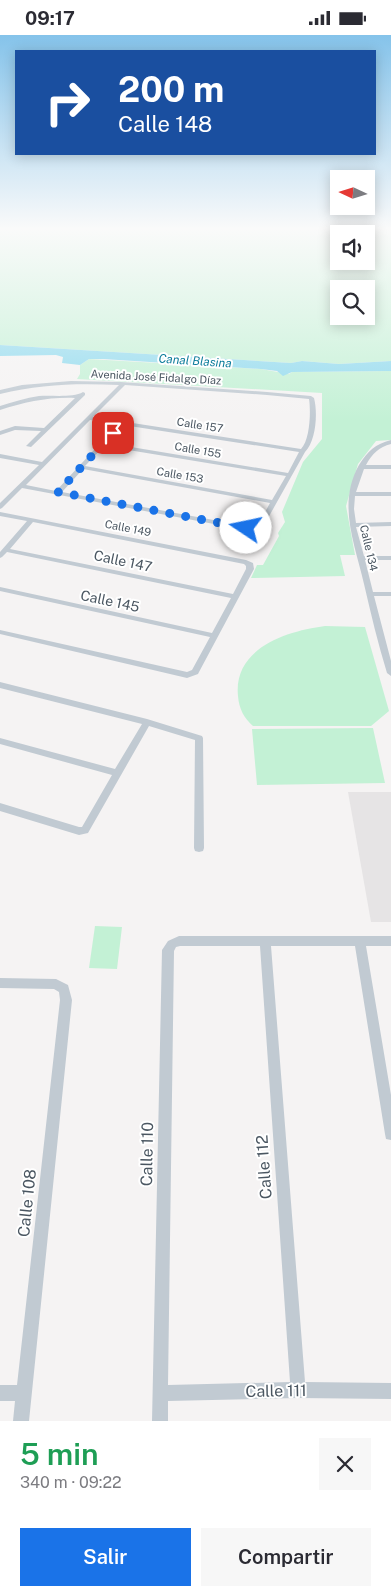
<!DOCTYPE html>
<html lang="es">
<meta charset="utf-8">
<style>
body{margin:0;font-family:"Public Sans",sans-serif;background:#f7f7f7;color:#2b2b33;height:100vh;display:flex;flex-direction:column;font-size:19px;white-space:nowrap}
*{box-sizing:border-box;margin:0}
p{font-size:16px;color:#7c7c81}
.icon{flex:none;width:28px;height:28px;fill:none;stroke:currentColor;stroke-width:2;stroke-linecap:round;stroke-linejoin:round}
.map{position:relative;height:1386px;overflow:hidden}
.sheet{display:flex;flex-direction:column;background:#fff;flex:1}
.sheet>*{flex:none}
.guide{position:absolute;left:15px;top:15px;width:361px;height:105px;border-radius:0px;box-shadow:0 2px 12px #0003;background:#1a4fa0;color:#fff;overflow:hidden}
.needle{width:32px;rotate:274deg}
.tools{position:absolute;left:330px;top:135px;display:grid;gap:10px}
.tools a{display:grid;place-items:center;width:45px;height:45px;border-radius:0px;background:#fff;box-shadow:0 2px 12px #0003;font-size:25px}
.pin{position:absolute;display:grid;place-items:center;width:42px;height:42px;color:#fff;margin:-21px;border-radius:10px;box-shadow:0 2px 8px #0006}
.me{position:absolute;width:55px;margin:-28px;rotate:281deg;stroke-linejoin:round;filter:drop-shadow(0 0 4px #0008)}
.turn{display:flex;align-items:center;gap:18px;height:105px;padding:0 20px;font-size:22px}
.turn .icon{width:65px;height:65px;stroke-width:2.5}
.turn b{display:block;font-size:35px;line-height:42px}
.round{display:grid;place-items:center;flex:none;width:52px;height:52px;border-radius:0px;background:#f7f7f7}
.head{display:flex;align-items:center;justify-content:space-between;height:85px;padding:0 20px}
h1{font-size:30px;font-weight:600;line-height:38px;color:#1e9e55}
.primary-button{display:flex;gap:10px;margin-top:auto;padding:10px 20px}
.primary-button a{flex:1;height:58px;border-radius:0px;background:#1a73e8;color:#fff;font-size:20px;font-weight:600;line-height:58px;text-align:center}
.primary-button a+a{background:#f7f7f7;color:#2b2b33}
.status{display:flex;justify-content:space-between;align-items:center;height:35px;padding:0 25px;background:#fff;direction:ltr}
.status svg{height:14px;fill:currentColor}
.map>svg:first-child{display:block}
</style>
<div class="status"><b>09:17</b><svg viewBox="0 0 49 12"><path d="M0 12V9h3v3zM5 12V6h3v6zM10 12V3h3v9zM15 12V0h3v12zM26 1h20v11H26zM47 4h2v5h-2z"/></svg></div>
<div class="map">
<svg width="391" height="1386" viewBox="0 0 391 1386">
<rect width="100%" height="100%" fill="#f5f3f3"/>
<path fill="#e6e4e5" d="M348,757H391V887H371Z"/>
<path fill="#c3f1d5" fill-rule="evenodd" d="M0,193H391V326L339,329L302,326L291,328L0,310ZM339,199H366V226H339ZM339,254H366V281H339Z
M89,324L261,334L289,339L292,337L391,336V405L376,406L358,429L346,471L355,520H340L345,541L251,543L257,530H263L279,501L278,498L285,487L282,477L303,427L322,404V358L77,344L80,339V330Z
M325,591L365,592L389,676L371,691H253C244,683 239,674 238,661C233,613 287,596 325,591Z
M373,693L385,748L257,750L252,694Z
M95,891L122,892L117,934L89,933Z"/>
<path fill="#90daee" d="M0,310L291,328L302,326L339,329L391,326V336L292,337L283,341L277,336L261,334L103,324H89L80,330L62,328L63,322L56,320L0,321Z"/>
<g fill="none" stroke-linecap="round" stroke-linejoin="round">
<path fill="#c1cad2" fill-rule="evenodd" d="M71,346L121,347L267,357L311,361L314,363C318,378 316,406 305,417L263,492L260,494L246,495L22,453L2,473L0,474V468L39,430L0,423V419L42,427L119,350C78,348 40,349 0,359V355L22,350ZM125,350L267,360L309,364C311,377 310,405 301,414L126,387L123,385L121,386L93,382ZM90,385L118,389L56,456L26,450ZM123,390L299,417L288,438L107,408ZM104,411L286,441L272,465L85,431ZM83,434L270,468L258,490L246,491L62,457Z
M83,357L85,358V360L31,412L26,411L41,396L15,395L0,400V396L15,391L44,393L75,363C49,362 25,367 0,375V371C13,367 26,363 39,361C52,360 73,363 83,357Z
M391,405V409C379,412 372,419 366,430H391V434H364L356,457H391V461H355L354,474L356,488L391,487V491L356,492L364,521H391V525H365L373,557H391V561H374L391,626V641L387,638C378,609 371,579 364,549C355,509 337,469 359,430C368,416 375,409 391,405Z
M0,477L246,525L253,528L254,534L199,637L198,639L187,643L0,599V595L187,637L192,635L210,602L0,556V552L212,598L231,563L7,517L2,522L0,523V517L27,486L0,481ZM33,487L244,529L246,531V534L233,559L10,514Z
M0,647L147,684L202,701L203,703L204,813L203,816L199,817L195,816L194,813L195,705L149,691L88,798L79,800L0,776V768L79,792H82L112,740L0,709V703L115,734L142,689L0,653Z
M179,901H391V911H366L391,1060V1105L386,1104L385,1099L355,911H271L305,1347L391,1348V1364L298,1363L168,1366V1386H152L162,915L168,906ZM180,911H260L290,1347L168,1350L174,916L176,912Z
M0,943L56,944L68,950L72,965L29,1386H13L15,1366H0V1350H17L60,965L59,957L54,954L0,953Z"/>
</g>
<linearGradient id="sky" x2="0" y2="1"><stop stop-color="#85c3ea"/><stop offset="0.5" stop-color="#fafafa"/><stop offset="1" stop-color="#fafafa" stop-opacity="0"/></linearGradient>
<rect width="391" height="387" fill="url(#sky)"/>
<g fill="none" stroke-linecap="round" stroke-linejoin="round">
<path stroke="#1a73e8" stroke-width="9" stroke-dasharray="0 16.2" d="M113,398L58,457L246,493"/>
</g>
<g text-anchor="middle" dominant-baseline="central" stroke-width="4" stroke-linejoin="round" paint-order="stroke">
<g font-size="11" fill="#4a5661" stroke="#fff">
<text transform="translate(156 342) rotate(3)">Avenida José Fidalgo Díaz</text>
<text transform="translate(200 390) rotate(9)">Calle 157</text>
<text transform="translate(198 415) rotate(10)">Calle 155</text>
<text transform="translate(180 440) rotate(10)">Calle 153</text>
<text transform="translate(128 493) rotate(11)">Calle 149</text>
<text transform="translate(369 513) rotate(77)">Calle 134</text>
</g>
<g font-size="12" font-style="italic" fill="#0c7c9b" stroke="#fff">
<text transform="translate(195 326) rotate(4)">Canal Blasina</text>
</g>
<g font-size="14" fill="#4a5661" stroke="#fff">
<text transform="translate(123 526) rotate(12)">Calle 147</text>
<text transform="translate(110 566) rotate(12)">Calle 145</text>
</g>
<g font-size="16" fill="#4a5661" stroke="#fff">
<text transform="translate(147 1119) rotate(-89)">Calle 110</text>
<text transform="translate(264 1132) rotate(-94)">Calle 112</text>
<text transform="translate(27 1168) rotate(-84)">Calle 108</text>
<text transform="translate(276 1356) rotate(-1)">Calle 111</text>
</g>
</g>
</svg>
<div class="tools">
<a><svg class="needle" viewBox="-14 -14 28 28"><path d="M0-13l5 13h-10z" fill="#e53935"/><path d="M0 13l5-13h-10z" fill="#7c7c81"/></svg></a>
<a><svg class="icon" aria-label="sound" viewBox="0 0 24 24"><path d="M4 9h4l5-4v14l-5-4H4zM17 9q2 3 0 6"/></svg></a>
<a><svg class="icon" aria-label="search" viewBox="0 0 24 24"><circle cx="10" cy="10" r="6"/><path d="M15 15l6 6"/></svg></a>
</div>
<div class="pin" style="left:113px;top:398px;background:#d93025"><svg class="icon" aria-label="arrive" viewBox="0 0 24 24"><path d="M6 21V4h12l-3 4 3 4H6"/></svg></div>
<svg class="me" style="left:246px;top:493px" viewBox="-20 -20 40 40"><circle r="19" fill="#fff"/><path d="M0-13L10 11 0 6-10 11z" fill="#1a73e8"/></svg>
<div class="guide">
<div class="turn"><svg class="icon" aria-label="right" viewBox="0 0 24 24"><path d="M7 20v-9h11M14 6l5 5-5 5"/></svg><div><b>200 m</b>Calle 148</div></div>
</div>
</div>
<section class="sheet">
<div class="head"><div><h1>5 min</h1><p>340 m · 09:22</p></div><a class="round"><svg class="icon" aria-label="close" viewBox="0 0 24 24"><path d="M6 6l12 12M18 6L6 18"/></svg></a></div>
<div class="primary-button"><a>Salir</a><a>Compartir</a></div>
</section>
